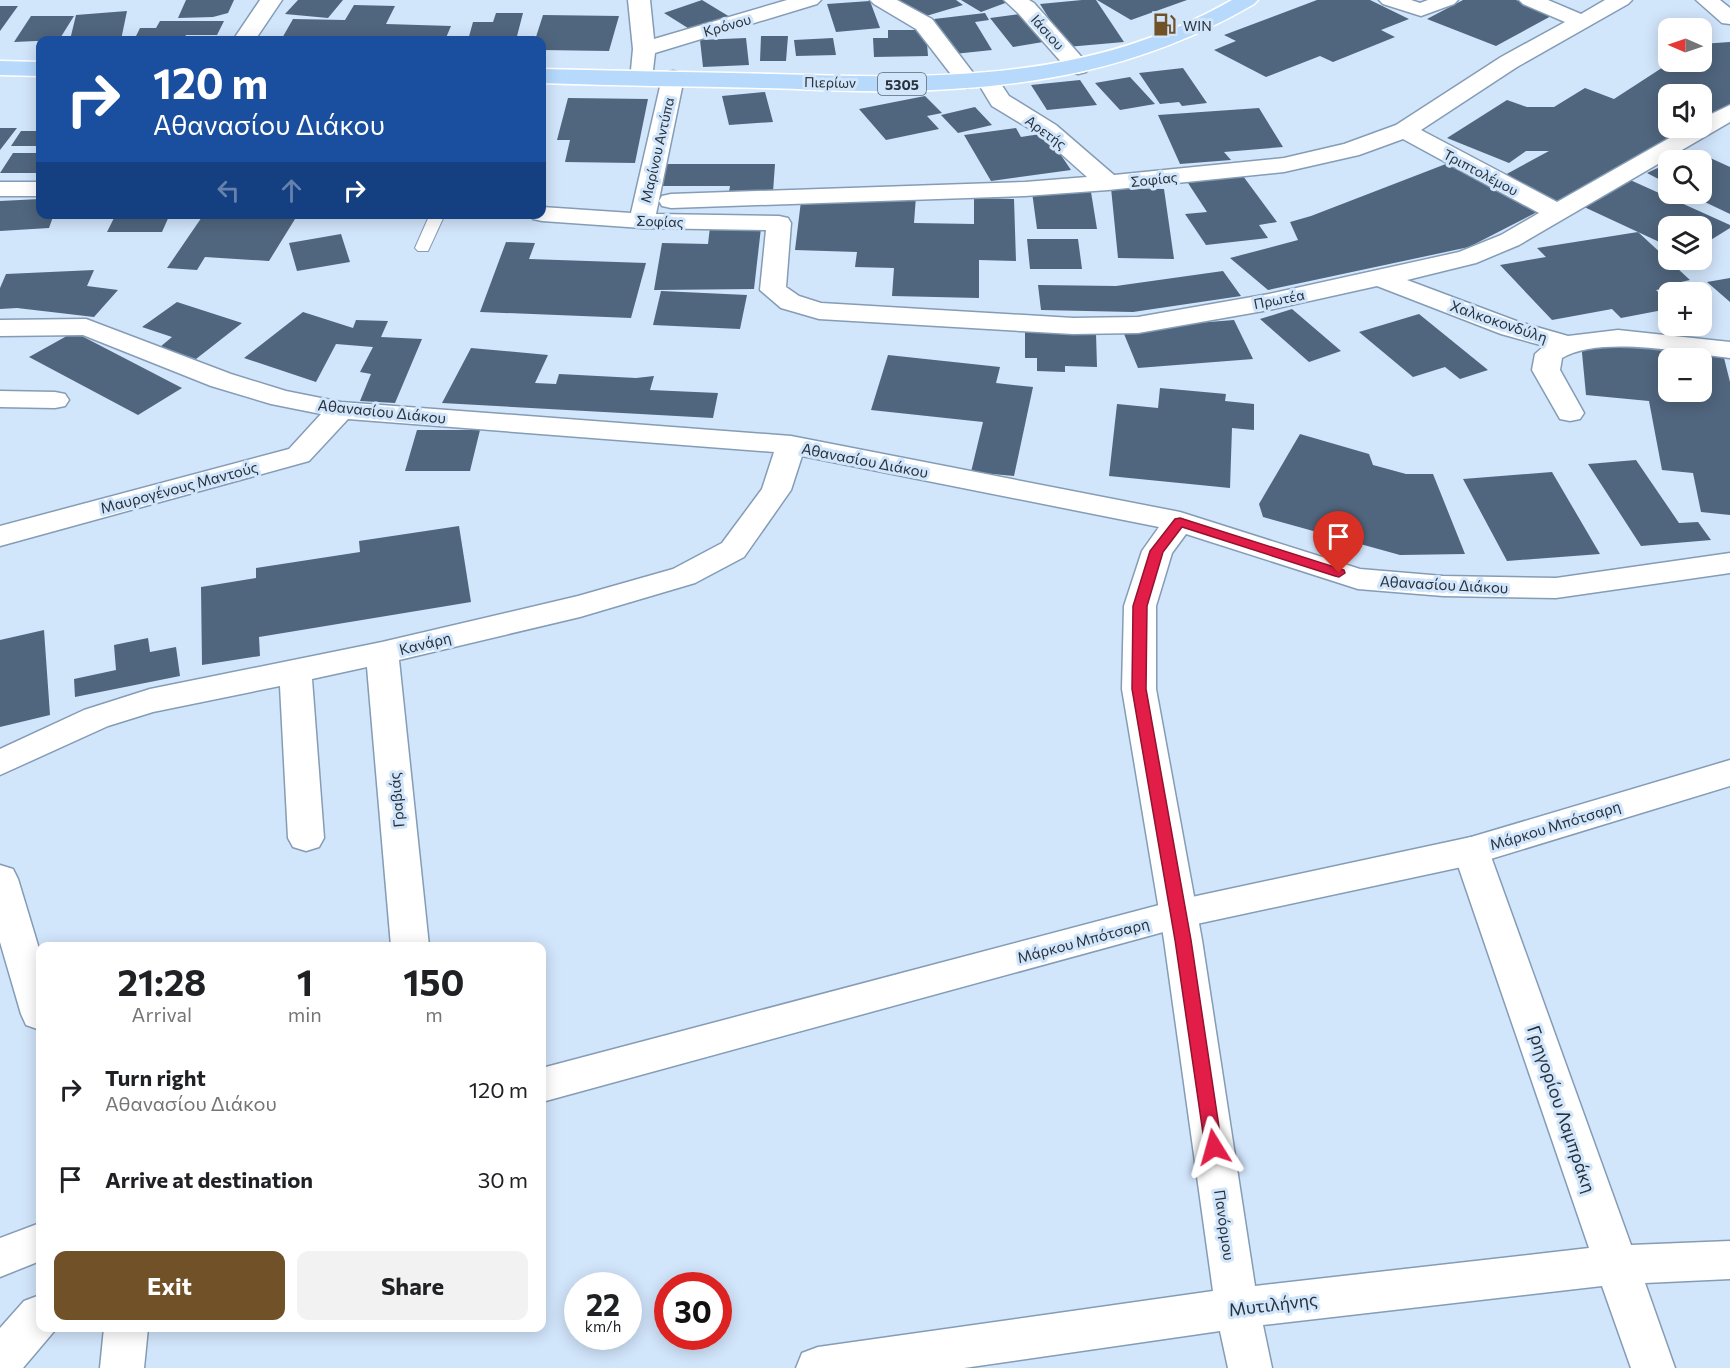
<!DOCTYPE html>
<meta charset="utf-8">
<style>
body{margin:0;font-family:Commissioner,sans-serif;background:#f2f2f2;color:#202124;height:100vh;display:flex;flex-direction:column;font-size:22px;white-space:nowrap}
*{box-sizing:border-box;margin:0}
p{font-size:20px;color:#757577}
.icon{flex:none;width:33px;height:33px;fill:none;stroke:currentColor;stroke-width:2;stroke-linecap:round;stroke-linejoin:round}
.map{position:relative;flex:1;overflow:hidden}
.panel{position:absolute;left:36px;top:942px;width:510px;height:390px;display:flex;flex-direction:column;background:#fff;border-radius:12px;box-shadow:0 3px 15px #0003}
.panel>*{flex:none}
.guide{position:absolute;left:36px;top:36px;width:510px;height:183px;border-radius:12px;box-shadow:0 3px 15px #0003;background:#1a4fa0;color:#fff;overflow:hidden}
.needle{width:39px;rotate:272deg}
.fabs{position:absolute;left:1658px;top:18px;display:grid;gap:12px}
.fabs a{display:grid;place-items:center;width:54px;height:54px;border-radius:12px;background:#fff;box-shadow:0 3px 15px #0003;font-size:30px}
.speed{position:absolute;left:564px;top:1272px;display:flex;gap:12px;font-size:30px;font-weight:700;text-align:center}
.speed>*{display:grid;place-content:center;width:78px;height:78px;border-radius:50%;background:#fff;box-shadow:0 3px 15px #0003;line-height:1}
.speed small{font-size:15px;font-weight:400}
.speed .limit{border:9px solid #d22;background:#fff;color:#111}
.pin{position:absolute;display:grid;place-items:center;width:51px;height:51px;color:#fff;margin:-62px -26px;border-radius:50% 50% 50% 0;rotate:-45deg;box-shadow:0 0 6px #0007}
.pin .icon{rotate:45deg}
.me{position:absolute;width:66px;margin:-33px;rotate:352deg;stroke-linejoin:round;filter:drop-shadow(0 0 4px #0008)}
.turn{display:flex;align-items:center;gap:21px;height:126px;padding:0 18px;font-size:27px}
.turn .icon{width:78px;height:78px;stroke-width:2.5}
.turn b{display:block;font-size:42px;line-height:51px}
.lanes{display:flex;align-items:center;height:57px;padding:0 18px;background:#0003;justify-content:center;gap:30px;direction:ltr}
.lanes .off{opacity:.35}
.eta{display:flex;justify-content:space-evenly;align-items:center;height:102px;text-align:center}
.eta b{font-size:36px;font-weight:700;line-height:42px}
.primary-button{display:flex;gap:12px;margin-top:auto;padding:12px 18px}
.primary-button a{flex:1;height:69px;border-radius:12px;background:#715127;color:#fff;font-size:24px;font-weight:700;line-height:69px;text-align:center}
.primary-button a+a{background:#f2f2f2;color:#202124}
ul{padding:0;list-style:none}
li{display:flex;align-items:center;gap:18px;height:90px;padding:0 18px}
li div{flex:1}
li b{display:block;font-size:22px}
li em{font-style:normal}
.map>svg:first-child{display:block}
</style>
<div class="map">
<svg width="1730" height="1368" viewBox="0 0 1730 1368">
<rect width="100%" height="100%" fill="#d1e5fb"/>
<path fill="#50667e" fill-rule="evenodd" d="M186,0H234L228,13L213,17L178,18Z
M298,0H343L328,18L285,14Z
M702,0L730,17L691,30L664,13Z
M890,0H956L963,5L916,19Z
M961,0H1004L1008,2L981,12Z
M1082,0H1096L1124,42L1067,47L1040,4Z
M1097,0H1187L1131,20Z
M1317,0H1370L1409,19L1381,30L1395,37L1333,62L1320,56L1266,77L1214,50L1236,41L1224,35Z
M1463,0H1516L1553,15L1496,46L1427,19Z
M870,1L880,28L836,32L827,4Z
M354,5L395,6L386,24L451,26L445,40H281L293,19L345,20Z
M0,6H18L0,31Z
M127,11L121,40H70L76,15Z
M496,13H523L516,40H468L473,22H493Z
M985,13L989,20L975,22L992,50L954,54L934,19Z
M1020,14L1043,42L1013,47L990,18Z
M543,15L619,16L609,51L542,50V40H535Z
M31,16H74L59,40L14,42Z
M160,21H224L217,35H186L183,40H134L140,28H156Z
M888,30H926L928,56L874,57L873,38H888Z
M761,36H788L786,61H760Z
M746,38L749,65L703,67L700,40Z
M833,38L836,55L796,56L794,40Z
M1730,42V106L1701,123V94H1668V128H1693L1562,203L1503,176L1549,151H1526L1509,163L1447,138L1507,100L1527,107H1554L1585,88L1614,99L1671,62H1701V44Z
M1183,68L1207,103L1182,106L1179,102L1160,104L1139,73Z
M1130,77L1155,104L1120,110L1095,83Z
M1080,80L1097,105L1047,110L1031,85Z
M765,92L773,122L729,125L722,96Z
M925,96L942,113L927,116L939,129L886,140L859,109Z
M568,98L648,99L635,163L565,162L570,140H557Z
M975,107L992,125L958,133L941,115Z
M1259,108L1283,147L1224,152L1231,160L1180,164L1158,115Z
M0,128H17L0,150Z
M1016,128L1021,137L1046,133L1071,170L991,181L964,135Z
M21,131H40V146H11Z
M1695,151L1730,167V214L1688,194H1701V160H1674Z
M13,153H40L39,173H0Z
M1451,162L1541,210L1469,247L1268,290L1230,258L1298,240L1290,222L1311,216Z
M1668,163V184L1647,173Z
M665,164H775L773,192H729L730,186H662Z
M1243,176L1277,222L1259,225L1268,238L1206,245L1185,214L1207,212L1188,183Z
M1628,179L1730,225V228L1701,246V226H1668V246L1582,206Z
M1111,188L1164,189L1174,259L1118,258Z
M1032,192H1091L1097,229H1037Z
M858,195L916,196L914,223L974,224V198L1014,199L1016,261L979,260V298L892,296L894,268L855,267L857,252L795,250L801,201L857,202Z
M40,199V214H54L49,228L0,231V201Z
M116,214H170L162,232H107Z
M204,214H229L295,219L269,261L205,257L197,270L167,268Z
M710,227L761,228L754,289L654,290L662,243L708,244Z
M1638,232L1690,280L1681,282L1684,285L1656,290L1668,301V309L1621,318L1612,309L1552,320L1500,265L1546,257L1537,248Z
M341,234L350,262L297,271L289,243Z
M1027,239H1078L1082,269H1030Z
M506,242L535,243L529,259L646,263L631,318L480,312Z
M94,270L87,286L118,290L94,317L17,308L0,309V288L6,274Z
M1223,271L1241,296L1133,312L1041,310L1038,285L1116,286Z
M1730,278V302L1707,282Z
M661,291L747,295L740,329L653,325Z
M177,302L242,323L196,359L160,347L172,337L142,327Z
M1292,309L1341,351L1309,362L1260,319Z
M303,312L353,328L356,320L388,321L381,337L422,339L395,403L360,401L371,374L360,372L373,347L336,344L316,382L244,358Z
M1419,314L1488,370L1460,379L1445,367L1413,377L1359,332Z
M1234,320L1253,359L1138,368L1122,329Z
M1025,331L1096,333L1097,367L1065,366V372L1037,371V358H1025Z
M74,332L182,388L138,415L29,357Z
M1581,342L1723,354L1730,382V515L1701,512L1693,473L1662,470L1649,401L1586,395ZM1668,358H1701V392H1668Z
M471,348L548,355L535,383L556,384L559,374L636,378L654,376L650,390L718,393L713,418L442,403Z
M888,355L1000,367L996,383L1033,387L1014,476L971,472L983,422L871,410Z
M1160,388L1226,394L1225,401L1254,404V430L1232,428L1230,488L1109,476L1117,404L1158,408Z
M417,430H480L470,471H405Z
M1300,434L1369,454L1373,465L1406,474H1433L1465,554L1400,555L1263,517L1259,504Z
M1636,460L1679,523L1698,522L1711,540L1641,546L1588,464Z
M1552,472L1600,554L1507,561L1463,479Z
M459,526L471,602L259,637L260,656L202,665L201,587L256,578V568L360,552L359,541Z
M44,630L50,715L0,727V640Z
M148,638L150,652L176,647L180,676L75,697L74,679L116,670L114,645Z"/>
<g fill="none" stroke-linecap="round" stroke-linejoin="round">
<defs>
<path id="service" d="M430,214H445L428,251H418L415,248Z"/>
<path id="minor" d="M628,0H650L654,39L787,0H821L817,4L655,53L653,70L650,75L642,77L634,75L631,70L633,49Z
M870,0H897L932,19L977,78L987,73L995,75L1009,96L1056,125L1114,175L1284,158L1344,144L1396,125L1501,57L1565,22L1523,4L1519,0H1548L1581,14L1605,0H1632L1628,4L1517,67L1421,130L1557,202L1687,128H1701V119L1730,105V122L1519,245L1476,263L1407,280L1519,322L1568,336L1618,330L1730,342V358C1684,353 1602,335 1562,358L1560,370L1584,413L1580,419L1570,421L1560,419L1532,370L1535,354L1544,346L1501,334L1377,286L1269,310L1138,333L1073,334L819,319L781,308L760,290L766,230L642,228L542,221L533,219L530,214H542V207L631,213L662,78L665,73L673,71L681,73L684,78L656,214L779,216L788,218L791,223L786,287L799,296L821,303L1073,318L1138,317L1269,294L1459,252L1501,235L1539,213L1403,139L1359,155L1284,172L1108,190L1025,196L671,208L662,206L659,201L662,196L671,194L1025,182L1087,177L1040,135L992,106L978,83L968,88L960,86L916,29L874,4Z
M1004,0H1029L1034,3L1086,62L1089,67L1086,72L1078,74L1070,72L1018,13Z
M1379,0H1411L1420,3L1428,0H1458L1454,4L1421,16L1383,4Z
M1696,0H1720L1730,8V24L1722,23Z
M0,182H40V196H0Z
M86,319L231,374L286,391L341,402L791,436L1180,512L1360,569L1443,576L1556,578L1730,553V573L1556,598L1443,596L1358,589L1186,534L1172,553L1156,606V689L1202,940L1255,1286L1589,1248L1453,851L1458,841L1471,837L1484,841L1489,851L1631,1245L1730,1241V1279L1645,1283L1675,1368H1631L1602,1286L1263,1325L1272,1368H1228L1220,1331L964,1368H796L802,1353L818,1347L1213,1291L1164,940L1122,689L1124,606L1142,551L1159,527L802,456L791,490L744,557L695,583L580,617L399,660L429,946H391L367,667L312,679L324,838L319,847L306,851L293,847L288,838L280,686L153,712L108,726L0,775V749L84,710L150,689L382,642L578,596L673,569L722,543L762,489L774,452L348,419L309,461L0,546V526L289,449L321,414L271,404L211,386L83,335L0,336V320Z
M0,391L55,392L65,394L69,400L65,406L55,408L0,407Z
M0,865L13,869L18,879L40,952V1030L26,1025L21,1014L0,942Z
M40,1295V1328H56V1329L23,1368H0V1328L24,1301Z
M104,1328H148L144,1368H100Z"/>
<path id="tertiary" d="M260,0H282L255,40H233Z
M1730,760V786L1471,865L1178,928L542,1102V1068L1178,900L1471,837Z
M40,1223V1261L0,1277V1238Z"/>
<path id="primary" d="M1232,0H1258L1254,4C1141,70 1027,89 896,91C852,92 808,89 764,88C690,86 616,86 542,83V69C619,71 696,72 773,74C934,79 1087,83 1232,0Z
M0,61L40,62V76L0,75Z"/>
</defs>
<use href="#service" stroke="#859cb6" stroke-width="2"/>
<use href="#minor" stroke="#859cb6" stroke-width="3"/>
<use href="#tertiary" stroke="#859cb6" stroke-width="3"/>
<use href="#primary" stroke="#fff" stroke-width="3"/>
<use href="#service" fill="#fff" fill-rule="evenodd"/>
<use href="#minor" fill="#fff" fill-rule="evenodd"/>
<use href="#tertiary" fill="#fff" fill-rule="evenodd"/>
<use href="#primary" fill="#b6d9fc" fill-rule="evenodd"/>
</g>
<path fill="#e11d48" stroke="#92132f" stroke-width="1.5" d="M1180,518L1344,570L1345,573L1339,577L1335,576L1182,527L1163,552L1147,606L1146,689L1191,940L1222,1147L1220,1152L1214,1154L1207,1152L1205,1147L1175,940L1132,689L1133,606L1150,551L1175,519Z"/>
<defs>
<symbol id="fuel-bare" viewBox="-9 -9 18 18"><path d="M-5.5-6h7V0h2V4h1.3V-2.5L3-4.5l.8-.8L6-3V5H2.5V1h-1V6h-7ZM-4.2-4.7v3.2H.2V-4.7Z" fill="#715127" stroke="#d1e5fb" stroke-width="2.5" paint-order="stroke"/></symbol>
</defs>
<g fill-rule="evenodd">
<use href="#fuel-bare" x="1148" y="8" width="33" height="33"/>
</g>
<g text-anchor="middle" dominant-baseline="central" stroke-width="6" stroke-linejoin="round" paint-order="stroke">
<g font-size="14" fill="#28323c" stroke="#d1e5fb">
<text transform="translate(727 25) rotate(-16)">Κρόνου</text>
<text transform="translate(1048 32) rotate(48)">Ιάσιου</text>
<text transform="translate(830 82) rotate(1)">Πιερίων</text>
<text transform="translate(1046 132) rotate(36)">Αρετής</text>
<text transform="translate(657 150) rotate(-77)">Μαρίνου Αντύπα</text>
<text transform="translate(1481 172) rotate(28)">Τριπτολέμου</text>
<text transform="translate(1154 179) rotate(-6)">Σοφίας</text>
<text transform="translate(660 221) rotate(2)">Σοφίας</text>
<text transform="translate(1279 299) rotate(-11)">Πρωτέα</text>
</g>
<g font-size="14" fill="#28323c" stroke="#d1e5fb" text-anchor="start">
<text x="1183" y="25">WIN</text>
</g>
<rect fill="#d1e5fb" stroke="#5b6875" stroke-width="1.5" x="878" y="73" width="48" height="22" rx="4.5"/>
<g font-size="14" font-weight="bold" fill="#28323c">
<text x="902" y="84">5305</text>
</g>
<g font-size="15" fill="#28323c" stroke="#d1e5fb">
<text transform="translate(1499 321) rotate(19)">Χαλκοκονδύλη</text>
<text transform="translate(382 411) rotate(6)">Αθανασίου Διάκου</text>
<text transform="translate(865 460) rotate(11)">Αθανασίου Διάκου</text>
<text transform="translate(179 487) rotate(-15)">Μαυρογένους Μαντούς</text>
<text transform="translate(1444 584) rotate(3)">Αθανασίου Διάκου</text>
<text transform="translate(425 643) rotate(-14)">Κανάρη</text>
<text transform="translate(396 800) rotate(-95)">Γραβιάς</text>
<text transform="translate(1555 825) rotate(-17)">Μάρκου Μπότσαρη</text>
<text transform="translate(1083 940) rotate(-15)">Μάρκου Μπότσαρη</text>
<text transform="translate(1225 1225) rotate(82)">Πανόρμου</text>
</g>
<g font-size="18" fill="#28323c" stroke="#d1e5fb">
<text transform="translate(1562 1109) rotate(71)">Γρηγορίου Λαμπράκη</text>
<text transform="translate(1273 1304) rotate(-7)">Mυτιλήνης</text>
</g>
</g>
</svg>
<div class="fabs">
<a><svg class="needle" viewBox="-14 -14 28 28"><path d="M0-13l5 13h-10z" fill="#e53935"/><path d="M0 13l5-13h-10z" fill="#757577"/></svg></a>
<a><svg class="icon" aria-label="sound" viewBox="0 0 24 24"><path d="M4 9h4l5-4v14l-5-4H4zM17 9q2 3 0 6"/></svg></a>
<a><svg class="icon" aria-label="search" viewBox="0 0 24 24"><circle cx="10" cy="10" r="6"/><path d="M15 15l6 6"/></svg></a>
<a><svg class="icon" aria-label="layers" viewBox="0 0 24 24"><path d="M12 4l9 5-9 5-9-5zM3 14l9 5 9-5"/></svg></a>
<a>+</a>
<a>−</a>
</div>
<div class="speed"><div>22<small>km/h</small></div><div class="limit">30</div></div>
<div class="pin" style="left:1339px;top:573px;background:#d93025"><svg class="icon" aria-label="arrive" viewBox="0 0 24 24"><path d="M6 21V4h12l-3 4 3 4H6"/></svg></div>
<svg class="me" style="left:1214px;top:1147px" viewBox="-20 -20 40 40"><path d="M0-17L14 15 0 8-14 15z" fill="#e11d48" stroke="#fff" stroke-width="4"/></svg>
<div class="guide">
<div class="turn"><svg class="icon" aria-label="right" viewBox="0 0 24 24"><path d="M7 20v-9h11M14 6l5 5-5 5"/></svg><div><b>120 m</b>Αθανασίου Διάκου</div></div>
<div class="lanes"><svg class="icon off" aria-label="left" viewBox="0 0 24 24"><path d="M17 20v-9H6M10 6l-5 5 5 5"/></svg><svg class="icon off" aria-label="ahead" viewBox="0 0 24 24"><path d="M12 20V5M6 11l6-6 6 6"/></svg><svg class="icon" aria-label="right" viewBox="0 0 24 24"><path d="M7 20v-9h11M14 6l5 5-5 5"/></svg></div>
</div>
<section class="panel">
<div class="eta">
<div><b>21:28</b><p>Arrival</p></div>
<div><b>1</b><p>min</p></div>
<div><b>150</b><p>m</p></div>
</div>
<ul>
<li><svg class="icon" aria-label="right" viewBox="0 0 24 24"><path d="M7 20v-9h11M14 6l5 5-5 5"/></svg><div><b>Turn right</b><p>Αθανασίου Διάκου</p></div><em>120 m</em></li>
<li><svg class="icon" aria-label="arrive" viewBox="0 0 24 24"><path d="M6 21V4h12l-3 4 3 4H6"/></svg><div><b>Arrive at destination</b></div><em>30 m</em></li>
</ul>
<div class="primary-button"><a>Exit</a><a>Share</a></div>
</section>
</div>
